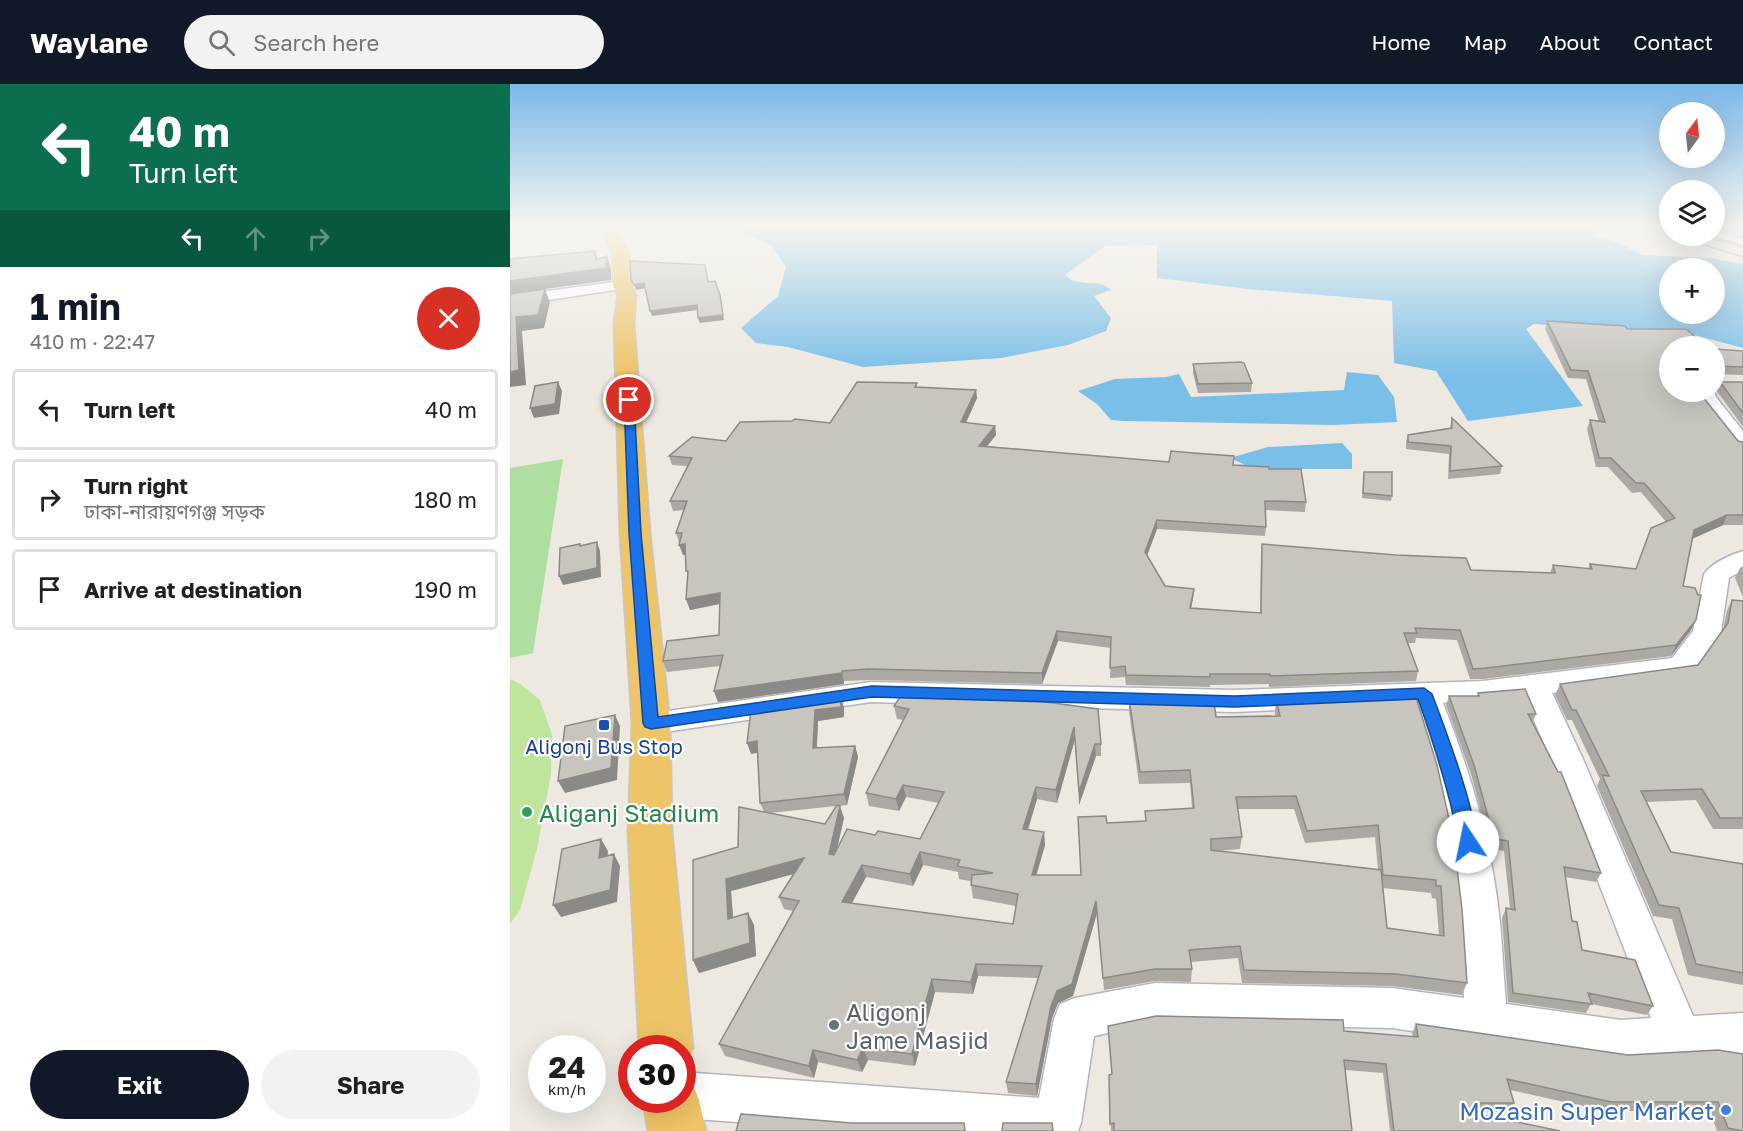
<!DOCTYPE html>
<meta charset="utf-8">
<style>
body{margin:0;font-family:"Golos Text","Noto Sans Bengali",sans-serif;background:#f2f2f2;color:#202124;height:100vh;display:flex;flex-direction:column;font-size:22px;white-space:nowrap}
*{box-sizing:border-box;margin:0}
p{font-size:20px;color:#757577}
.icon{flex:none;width:33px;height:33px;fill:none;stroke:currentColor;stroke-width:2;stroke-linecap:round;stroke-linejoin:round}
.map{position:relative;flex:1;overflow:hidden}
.sheet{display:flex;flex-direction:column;background:#fff;width:510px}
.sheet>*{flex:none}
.top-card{background:#0b6e4f;color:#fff;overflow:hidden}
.needle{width:39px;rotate:15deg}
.controls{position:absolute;left:1149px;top:18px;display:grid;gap:12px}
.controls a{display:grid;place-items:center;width:66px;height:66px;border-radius:50%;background:#fff;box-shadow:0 6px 24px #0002;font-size:30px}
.speed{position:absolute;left:18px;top:951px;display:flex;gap:12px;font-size:30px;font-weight:700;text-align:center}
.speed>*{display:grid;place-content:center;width:78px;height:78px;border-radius:50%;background:#fff;box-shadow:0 6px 24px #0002;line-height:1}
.speed small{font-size:15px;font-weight:400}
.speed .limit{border:9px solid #d22;background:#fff;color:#111}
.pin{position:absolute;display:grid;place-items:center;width:51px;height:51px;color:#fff;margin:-26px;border:3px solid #fff;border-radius:50%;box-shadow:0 2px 6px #0007}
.me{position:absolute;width:66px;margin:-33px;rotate:349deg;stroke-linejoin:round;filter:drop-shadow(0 0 4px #0008)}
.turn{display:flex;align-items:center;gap:21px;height:126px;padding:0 30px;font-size:27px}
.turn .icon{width:78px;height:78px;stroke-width:2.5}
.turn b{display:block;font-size:42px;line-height:51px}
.lanes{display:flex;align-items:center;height:57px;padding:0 30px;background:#0003;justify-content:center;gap:30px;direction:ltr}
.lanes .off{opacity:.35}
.round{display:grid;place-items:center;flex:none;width:63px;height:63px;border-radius:32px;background:#f2f2f2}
.headline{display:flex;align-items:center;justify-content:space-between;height:102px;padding:0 30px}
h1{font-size:36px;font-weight:700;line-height:45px;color:#111827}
.button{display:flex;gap:12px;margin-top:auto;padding:12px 30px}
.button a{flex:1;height:69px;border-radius:36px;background:#111827;color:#fff;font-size:24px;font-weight:700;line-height:69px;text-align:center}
.button a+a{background:#f2f2f2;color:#202124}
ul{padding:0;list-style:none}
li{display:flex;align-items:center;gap:18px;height:81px;margin:0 12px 9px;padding:0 18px;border:3px solid #e0e0e0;border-radius:6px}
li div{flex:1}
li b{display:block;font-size:22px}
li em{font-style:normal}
header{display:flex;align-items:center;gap:36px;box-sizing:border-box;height:84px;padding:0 30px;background:#111827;color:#fff}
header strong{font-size:28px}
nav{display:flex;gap:33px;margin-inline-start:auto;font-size:21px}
.search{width:420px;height:54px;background:#f2f2f2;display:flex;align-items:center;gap:15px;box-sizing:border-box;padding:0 21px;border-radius:33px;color:#757577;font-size:22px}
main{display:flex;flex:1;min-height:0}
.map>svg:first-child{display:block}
</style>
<header>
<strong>Waylane</strong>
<div class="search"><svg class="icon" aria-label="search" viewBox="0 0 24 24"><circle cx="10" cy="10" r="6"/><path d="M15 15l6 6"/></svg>Search here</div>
<nav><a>Home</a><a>Map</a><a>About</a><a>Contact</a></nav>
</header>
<main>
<section class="sheet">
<div class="top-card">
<div class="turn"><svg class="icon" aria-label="left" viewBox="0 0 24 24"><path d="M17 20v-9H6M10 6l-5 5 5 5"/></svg><div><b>40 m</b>Turn left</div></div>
<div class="lanes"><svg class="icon" aria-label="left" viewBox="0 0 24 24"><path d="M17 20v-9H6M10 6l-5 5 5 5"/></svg><svg class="icon off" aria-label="ahead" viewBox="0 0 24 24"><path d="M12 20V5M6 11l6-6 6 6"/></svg><svg class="icon off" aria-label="right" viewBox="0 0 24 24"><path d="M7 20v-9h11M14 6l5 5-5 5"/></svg></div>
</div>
<div class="headline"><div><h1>1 min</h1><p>410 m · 22:47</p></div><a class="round" style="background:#d93025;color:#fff"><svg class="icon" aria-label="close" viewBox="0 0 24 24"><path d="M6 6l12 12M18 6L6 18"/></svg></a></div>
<ul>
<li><svg class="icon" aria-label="left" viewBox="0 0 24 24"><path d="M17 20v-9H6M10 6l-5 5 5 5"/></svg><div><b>Turn left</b></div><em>40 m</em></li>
<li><svg class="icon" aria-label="right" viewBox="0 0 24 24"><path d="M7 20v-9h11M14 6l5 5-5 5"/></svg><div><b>Turn right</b><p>ঢাকা-নারায়ণগঞ্জ সড়ক</p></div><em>180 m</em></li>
<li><svg class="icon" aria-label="arrive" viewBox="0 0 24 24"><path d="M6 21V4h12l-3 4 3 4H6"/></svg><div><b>Arrive at destination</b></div><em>190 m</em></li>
</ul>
<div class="button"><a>Exit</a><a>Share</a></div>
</section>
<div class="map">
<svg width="1233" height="1047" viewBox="0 0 1233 1047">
<rect width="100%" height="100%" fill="#ede8e0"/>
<path fill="#afdfa0" d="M53,375L23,569L0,574V384Z"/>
<path fill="#bfe59d" d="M0,595L10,600L30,616L42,651L41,690L27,765L10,826L0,840Z"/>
<path fill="#7abfe7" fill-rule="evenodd" d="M224,144H1099L1080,148L1085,153L1108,158L1132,171L1201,174L1233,180V264L1173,248H1114L1024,240L1016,245L1073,322L958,337L926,287L884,279L882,217L738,205L647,194V161L595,162L555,191C569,205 590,193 601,206L584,212L601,234L596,247L558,261L491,274L353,283L278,263L246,259L231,244L268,212L276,183L262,162ZM1160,184H1204V230H1160Z
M837,288L868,291L884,313L887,338L824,341L614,337L601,336L587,320L568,307L605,295L656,293L669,290L681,313L834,306Z
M832,359L842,370V385H744L720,374L758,363Z"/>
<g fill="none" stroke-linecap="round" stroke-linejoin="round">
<defs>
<path id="minor" d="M1204,146L1233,155V163L1199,153L1204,152Z
M112,197L119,201L117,204L0,222V212Z
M1204,307L1206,313L1233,347V367L1226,365L1187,314V308Z
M1233,467V486L1219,494L1211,548L1181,590L1042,609L1072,673L1183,932L1233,929V971L1111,978L882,944L645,939L584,952L571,1039L568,1047H347L172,1034L156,1027L151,1016H172V988L529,1014L544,935L550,920L565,914L645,899L882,904L954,914C951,809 939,719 903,620L725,628L361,618L141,650L130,647L125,639L130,631L361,598L725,606L973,597L1162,574L1183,547L1194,490C1202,479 1220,471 1233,467ZM1013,612L1040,673L1141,934L1111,936L996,920C993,884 992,849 987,814C978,747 958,682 933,619Z"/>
<path id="trunk" d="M91,144H106L119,170L121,201L126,211L124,239L140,449L160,639L162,748L183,964L172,984V964H129L118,748L122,639L110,449L104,239L108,211L103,201V170Z
M172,993L181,996L189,1016L196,1047H138L133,1016H172Z"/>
</defs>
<use href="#minor" stroke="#b3b4be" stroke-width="3"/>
<use href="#trunk" stroke="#c8c8c8" stroke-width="3"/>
<use href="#minor" fill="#fff" fill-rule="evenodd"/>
<use href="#trunk" fill="#edc467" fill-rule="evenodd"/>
<path stroke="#a2a3b5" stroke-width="2" d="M1144,144L1160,150
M1166,152L1233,173
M1199,152L1233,162"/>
</g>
<path fill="#aca9a4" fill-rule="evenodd" d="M1037,237L1160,308L1228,357L1233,358V441H1213L1183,454L1173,502L1181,546L1161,572L973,595H960L947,556L906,554L905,559H898L908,587L906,597L759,603V600L700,601V603L616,601L615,593L600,594L601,564L548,557L532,600L361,596L334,597V600L208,618L204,607L210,582L157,588L153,577L209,551L210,520L180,526L176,515L178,493L175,471H173L166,449L174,426L163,427L160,417L177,382L162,381L159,372L216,357L320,339L407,299V303L466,306L467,314L456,339L485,342L486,351L477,362L659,378L723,381L759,385L796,418L795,428L756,426V443L755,452L647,445L637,471L655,502L684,505L681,524L750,529L751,469L752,460L961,486L1040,489L1043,481L1078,485L1080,480L1126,485L1141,444L1156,438L1131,408L1122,409L1098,383H1086L1077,345L1080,336L1089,338L1076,295L1058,294L1035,245Z
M1204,265L1233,267V291L1206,290L1204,299Z
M683,280L742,299L741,308L688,309L683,289Z
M1210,298H1233V343L1206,306Z
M942,334L992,382L990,390L938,395L939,370L896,365V358L898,351L940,344Z
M854,388L882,412L881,417L852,414Z
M1233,482V513L1225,494L1230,484Z
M1222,516L1233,517V745H1203L1186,716L1136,718L1161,768L1233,780V901L1178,891L1162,835L1143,832L1087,702L1090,695L1062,636H1057L1045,611L1050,600L1188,581L1213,546L1217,526Z
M968,609L1026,630L1022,639L1091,789L1086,798L1055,793L1062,837L1072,866L1143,922L1137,931L1081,920L1076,929L998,918L992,834L996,824L1000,825L994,767L981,765L961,690L936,621L939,612H967Z
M905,610L957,899L952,911L882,902L732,899L728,874L681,878L682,885L681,898L645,897L594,906L587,829L563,912L548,919L542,934L527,1012L498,1009L496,998L528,894L468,892L463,910L425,908L405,982L358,976L352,988L308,978L304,994L215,972L209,960L283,827L274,825L269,813L283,790L221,807L223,833L238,829L244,841L246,872L189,889L183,876L228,763L254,728L250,719L247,669L241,670L331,613L334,624V633L308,637L307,664L345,662L348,673L337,721L329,722L334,734L327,764L365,751L410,755L429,719L396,713L389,727L359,722L356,709L394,636L387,635L384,622L522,612V616L591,660V672H586L569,721L565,655L547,719L527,715L518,746L535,761L526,791H571L597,739L635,737V727L682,724L680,699L629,700L619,627V615L706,633L765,632V628L766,616ZM326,722L315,740L260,729ZM728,725H784L795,759L865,753L868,785L708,767L730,765L732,753ZM413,781L448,788L449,795L461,797V801L463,814L506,822L503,840L342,819L356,793L403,802ZM873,804L921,809L922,814L926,815L929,851L877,844Z
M906,940L1118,971L1208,966L1233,1047H1207L1200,1027H1095L1000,1006L1004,1019L998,1028H963V1029L1050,1047H880L873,989L835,986L842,1047H601L599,991H602L598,942L834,947L903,953L902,949Z"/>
<path fill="#8c8a86" d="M85,167L89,179L97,172L101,185V196L35,205L40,218L34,244L12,247L16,301L0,303V197L86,176Z
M134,199L136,204L126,206L124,201Z
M210,211L214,236L190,239L188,234Z
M187,221L188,226L142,232L140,227Z
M48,298L52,307L49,330L24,334L20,324Z
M466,306L467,314L452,347L451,338Z
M485,342L486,351L470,371L469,362Z
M1217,431L1213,441L1180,456L1184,446Z
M647,436V445L635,477V468Z
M87,458L90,467L91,493L53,501L49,492Z
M175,460L178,470L173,471L169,461Z
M684,505L683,515L679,534L680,524Z
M210,509L214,519L180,526L176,515Z
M1186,536L1181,546L1161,572L1166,561Z
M547,547L548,557L532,600V589Z
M332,587L334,600L208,618L204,607Z
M331,613L334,624V633L308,637L306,675L303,664L305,626Z
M105,631L110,642L107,696L55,709L48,697Z
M564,643L565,655L547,719L546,706Z
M247,657L251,668L241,670L237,659Z
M585,660L586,672L569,721V708Z
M345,662L348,673L337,721L334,710Z
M393,701L396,713L389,727L386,715Z
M526,703L527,715L514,758L513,745Z
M330,722L334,734L323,782L319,770Z
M534,748L535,761L523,803L522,791Z
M91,755L98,767L96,786L89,774Z
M410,768L413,781L403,802L400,790Z
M104,770L110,782L107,818L51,833L43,821Z
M294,774L298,786L221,807L224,847L218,835L216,795Z
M352,781L356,793L336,830L332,818Z
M586,817L587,829L563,912L548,919L542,934L527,1012L526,1000L541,922Z
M238,829L244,841L246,872L189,889L183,876Z
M466,880L468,892L463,910L461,898Z
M422,895L425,908L405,982L402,970Z
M353,964L358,976L352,988L347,976Z
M303,966L308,978L304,994L299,982Z"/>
<path fill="#c8c5bf" stroke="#8c8a86" stroke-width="1.5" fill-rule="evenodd" d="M85,167L86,176L97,172L96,184L0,197V175Z
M120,177L195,181L198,198L205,197L210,211L213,231L188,234L187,221L140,227L134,199L124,201L121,195Z
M35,205L28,231L6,233L9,286L0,288V210Z
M1037,237L1115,242L1117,245H1176L1196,262H1160V308H1189L1228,357L1233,358V431H1217L1184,446L1173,502L1185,504L1188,511H1191L1186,536L1166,561L976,584L963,585L950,546L905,544L907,549H894L908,587L760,592V590H700V593L616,591L615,582L600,584L601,553L547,547L532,589L358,585L332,587V589L204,607L213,571L153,577L157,557L209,551L210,509L176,515L178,487H176L175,460L169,461L172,449H166L177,417H160L182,374L159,372L182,353L216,357L230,338L282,337L285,335L320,339L347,298L407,299L405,303L466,306L451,338L485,342L469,362L659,378L661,367L683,369L724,372L723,381L759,383V385H791L796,418L755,417L756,443L647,436L635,468L655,502L684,505L680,524L751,529L752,460L886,471L956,474L961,486L1045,489L1043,481L1082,485L1080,480L1126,485L1141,444L1165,434L1134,399H1126L1101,374H1089L1080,336L1095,338L1078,287L1061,286Z
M1204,265L1233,267V283L1206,282V297H1204Z
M731,278L734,279L742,299L688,300L683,280Z
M48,298L45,320L20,324L25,302Z
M1210,298H1233V329Z
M942,334L992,382L940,387L941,362L898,358V351L942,344Z
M854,388H882V412L853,409Z
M87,458V484L49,492L50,464L70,460V462Z
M1222,516L1233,517V734H1210L1192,705L1131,707L1161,768L1233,780V889L1186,880L1169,824L1149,821L1092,691L1099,692L1066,626H1062L1050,600L1188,581L1218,539Z
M1015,605L1026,630H1018L1048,688H1051L1091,789L1054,783L1062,837L1067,838L1072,866L1125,876L1143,922L1078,909L1082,920L1003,909L996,824L1005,826L998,757L984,755L964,681L939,612H969L968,609Z
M393,609L522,612L521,616L588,625L591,660H585L569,708L564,643L546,706L526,703L513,745L534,748L522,791H571L568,733L596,732L597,739L636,737L635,727L684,724L680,686L630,688L619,615L704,617L706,633L770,632L766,616L905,610L927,681L943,753L952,825L957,899L886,890L734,886L730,862L679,866L682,885H645L593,894L586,817L562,900L547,907L541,922L526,1000L496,998L532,882L466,880L461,898L422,895L402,970L353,964L347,976L303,966L299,982L209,960L289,817L269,813L294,774L216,795L218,835L238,829L240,859L183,876V776L228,763L229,723L315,740L327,721L330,722L319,770L324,771L337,745L365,751L368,747L410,755L434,708L393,701L386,715L356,709L399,625L384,622ZM786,712L797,747L868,741L873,791L926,796V802H931L934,852L877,844L871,786L701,766V755L732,753L726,713ZM410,768L450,776L447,782L483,789L462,791L461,801L508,810L503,840L332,818L352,781L400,790Z
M331,613V623L305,626L303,664L345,662L334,710L250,719L247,657L237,659L241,626Z
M105,631L101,684L48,697L55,642Z
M91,755L89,774L104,770L100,806L43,821L52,765Z
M646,932L833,936L834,947L908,953L906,940L1118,971L1208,966L1233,970V1047L1218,1044L1208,1018H1101L997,995L1004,1019H964L963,1029L1050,1047H884L876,980L834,976L842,1047H604V1039L600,1040L599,991L602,990L598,942Z
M231,1030L342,1039H454L455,1047H226Z
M493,1039H542L543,1047H492Z"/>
<linearGradient id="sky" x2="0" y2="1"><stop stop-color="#7cb8e8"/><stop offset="0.49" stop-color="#f7f5f1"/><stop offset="1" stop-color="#f7f5f1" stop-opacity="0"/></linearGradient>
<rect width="1233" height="291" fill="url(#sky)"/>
<path fill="#1a73e8" stroke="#114b97" stroke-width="1.5" d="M119,313L124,316L131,449L148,633L362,602L725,612L914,604L922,610C931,634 974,744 964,763L958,765L951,763C945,750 944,732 940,718C931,683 920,649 908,615L725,623L362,613L141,645L135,643L133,639L119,449L114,316Z"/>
<rect fill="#1a4fb4" stroke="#fff" stroke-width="2" x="88" y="635" width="12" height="12" rx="3"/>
<circle fill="#2e9e5b" stroke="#fff" stroke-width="2" cx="17" cy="728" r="6"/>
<circle fill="#6b7280" stroke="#fff" stroke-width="2" cx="324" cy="941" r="6"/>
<circle fill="#3f7fe0" stroke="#fff" stroke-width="2" cx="1216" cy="1026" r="6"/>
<g text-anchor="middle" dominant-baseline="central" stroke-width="4.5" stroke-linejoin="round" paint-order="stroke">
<g font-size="20" fill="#164399" stroke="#fff">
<text x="94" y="662">Aligonj Bus Stop</text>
</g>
<g font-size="24" fill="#27864d" stroke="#fff" text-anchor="start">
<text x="29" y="728">Aliganj Stadium</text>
</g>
<g font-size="24" fill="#5b616d" stroke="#fff" text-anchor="start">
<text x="336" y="927">Aligonj<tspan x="336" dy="28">Jame Masjid</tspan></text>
</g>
<g font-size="24" fill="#366cbe" stroke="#fff" text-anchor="end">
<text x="1204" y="1026">Mozasin Super Market</text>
</g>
</g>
</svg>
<div class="controls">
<a><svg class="needle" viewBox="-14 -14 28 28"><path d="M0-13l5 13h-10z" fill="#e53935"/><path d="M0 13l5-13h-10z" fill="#757577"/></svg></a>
<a><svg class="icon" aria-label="layers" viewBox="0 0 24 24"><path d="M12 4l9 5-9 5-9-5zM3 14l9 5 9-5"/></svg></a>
<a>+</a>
<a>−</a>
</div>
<div class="speed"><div>24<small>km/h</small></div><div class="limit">30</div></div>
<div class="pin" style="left:119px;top:316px;background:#d93025"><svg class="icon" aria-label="arrive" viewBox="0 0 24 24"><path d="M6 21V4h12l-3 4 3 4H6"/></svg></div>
<svg class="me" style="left:958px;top:758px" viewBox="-20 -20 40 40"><circle r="19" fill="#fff"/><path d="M0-13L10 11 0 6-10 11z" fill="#1a73e8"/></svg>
</div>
</main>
